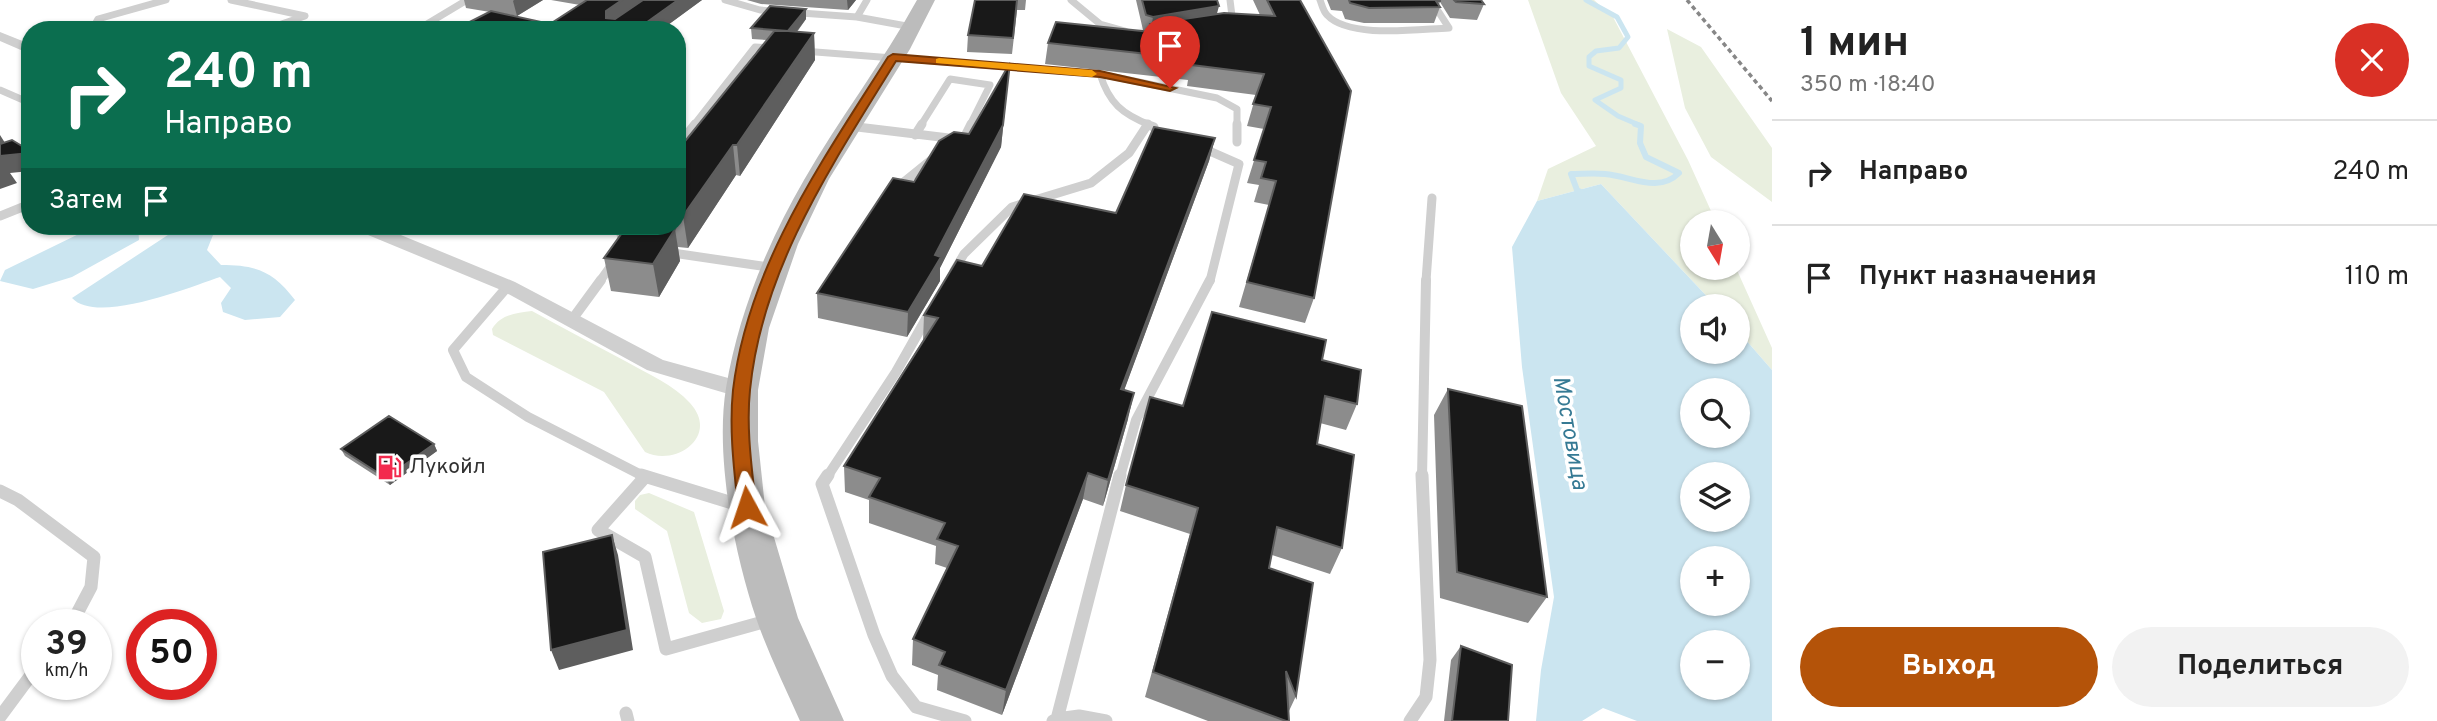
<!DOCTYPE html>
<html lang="ru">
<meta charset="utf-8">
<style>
body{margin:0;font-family:Overpass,sans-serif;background:#f2f2f2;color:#222;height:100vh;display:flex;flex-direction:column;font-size:26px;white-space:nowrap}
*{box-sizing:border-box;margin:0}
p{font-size:23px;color:#767676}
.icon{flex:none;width:38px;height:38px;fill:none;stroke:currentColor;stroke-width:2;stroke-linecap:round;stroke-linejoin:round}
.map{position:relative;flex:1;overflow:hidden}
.sheet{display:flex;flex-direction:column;background:#fff;width:665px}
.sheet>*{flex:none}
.banner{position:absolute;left:21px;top:21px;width:665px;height:214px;border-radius:28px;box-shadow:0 2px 5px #0004;background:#0b6e4f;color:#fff;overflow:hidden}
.needle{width:46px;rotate:169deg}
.controls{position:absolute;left:1680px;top:210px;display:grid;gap:14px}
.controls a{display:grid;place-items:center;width:70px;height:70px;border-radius:50%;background:#fff;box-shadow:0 2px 5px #0004;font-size:35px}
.speed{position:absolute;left:21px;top:609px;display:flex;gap:14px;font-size:35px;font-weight:700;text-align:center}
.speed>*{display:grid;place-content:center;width:91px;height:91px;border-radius:50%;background:#fff;box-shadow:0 2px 5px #0004;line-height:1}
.speed small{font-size:18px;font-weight:400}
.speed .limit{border:10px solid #d22;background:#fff;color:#111}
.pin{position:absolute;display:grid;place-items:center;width:60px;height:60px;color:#fff;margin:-72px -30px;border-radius:50% 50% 50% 0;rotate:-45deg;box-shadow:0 0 7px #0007}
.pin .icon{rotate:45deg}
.me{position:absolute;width:77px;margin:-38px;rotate:355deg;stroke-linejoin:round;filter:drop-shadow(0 0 5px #0008)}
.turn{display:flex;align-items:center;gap:24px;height:147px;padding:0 28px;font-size:32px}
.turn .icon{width:91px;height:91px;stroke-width:2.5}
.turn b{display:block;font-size:49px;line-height:60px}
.then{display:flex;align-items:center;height:66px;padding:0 28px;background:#0003;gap:14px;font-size:26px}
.round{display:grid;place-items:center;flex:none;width:74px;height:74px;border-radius:37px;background:#f2f2f2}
.head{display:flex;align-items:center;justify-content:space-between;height:119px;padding:0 28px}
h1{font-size:42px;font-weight:700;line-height:52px}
.cta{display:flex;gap:14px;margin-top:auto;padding:14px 28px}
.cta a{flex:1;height:80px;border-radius:42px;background:#b45309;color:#fff;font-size:28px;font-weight:700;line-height:80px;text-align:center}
.cta a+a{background:#f2f2f2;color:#222}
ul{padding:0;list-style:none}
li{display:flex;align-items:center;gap:21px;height:105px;padding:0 28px;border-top:2px solid #e0e0e0}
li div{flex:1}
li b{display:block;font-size:26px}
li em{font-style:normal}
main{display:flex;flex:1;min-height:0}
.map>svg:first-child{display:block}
</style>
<main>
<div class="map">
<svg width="1772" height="721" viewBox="0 0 1772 721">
<rect width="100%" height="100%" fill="#fff"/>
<path fill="#e9efdf" d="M1528,0H1594L1613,17L1688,160L1716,222H1692V268H1736L1772,348V370L1738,331V306H1716L1601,184L1537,201L1548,169L1596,146L1561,93Z
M1667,29L1701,47L1772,148V202L1711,157L1685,108Z
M532,311C563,328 595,345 627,362C648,374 674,385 690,403C720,436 676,467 645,452L604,392L493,335L492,329C501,314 516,313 532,311Z
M649,493L694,512L724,611L721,619L702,623L689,613L667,531L635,509V501L640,495Z"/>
<path fill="#cbe5f0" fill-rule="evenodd" d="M1601,184L1716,306H1692V352H1738V331L1772,370V721H1637L1603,708L1582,721H1536L1541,670L1554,597L1522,367L1512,247L1537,201ZM1692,390H1738V436H1692ZM1692,474H1738V520H1692ZM1692,558H1738V604H1692ZM1692,642H1738V688H1692Z
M104,226H138L139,240L72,277L33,289L0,281L5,270L87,230Z
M194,226L215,230L207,250L221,265C256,265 273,271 295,300L280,317L245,320L223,312L221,303L231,288L220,277C190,287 97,325 72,298L174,231Z"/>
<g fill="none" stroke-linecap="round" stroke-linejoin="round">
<path stroke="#cbe5f0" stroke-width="5" d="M1586,0L1617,17L1628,37L1619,48L1596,51L1589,57V66L1621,80V88L1595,100L1618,116L1639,125"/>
<path stroke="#cbe5f0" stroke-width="6" d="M1586,195L1577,190L1571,174C1582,174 1594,173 1605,174C1631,176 1658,194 1679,173L1646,157L1640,143L1641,126L1635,124"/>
<path stroke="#cfcfcf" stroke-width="7" d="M231,0L305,16L264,30
M725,0L760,10L857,17L912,27
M1071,0L1100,24L1125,31
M1230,0L1233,24
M1320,0C1322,5 1323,11 1327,15C1349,39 1419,29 1449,28L1431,0
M857,17L867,0
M92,30L98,19L166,0
M417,30L467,0
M803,51L1100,74L1217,98L1237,109V125
M1100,74C1109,103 1122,114 1150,125
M0,90L30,103
M694,125L755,47L773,48
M921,125L950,79L990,85L970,125"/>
<path stroke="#cfcfcf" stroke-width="9" d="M1146,124L1154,127
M1237,124V142
M849,126L957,139
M915,135L922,124
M959,142L963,140L971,124
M1198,146L1239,164L1210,281
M677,147L695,124
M0,156L30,146
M894,190L936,156
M0,216L30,204
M619,226L624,247
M382,234L395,226
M666,252L775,268
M954,271L964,254L1012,207L1091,183L1129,153L1148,124
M600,281L615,260
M1426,281L1432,198"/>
<path stroke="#cfcfcf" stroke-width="10" d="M508,286L453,350L466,377L528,417L645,477
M571,321L601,280
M827,477L896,372L930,312
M1120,477L1136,420L1210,280
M1422,477L1426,280"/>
<path stroke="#cfcfcf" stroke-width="13" d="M641,475L742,506
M828,475L822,484L874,635L892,676L916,707L965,721
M645,477L598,530L645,557L666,649L770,620
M0,491L18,500L94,557L91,587L71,625
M626,713L628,721
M0,717L37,667
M1057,719L1079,716L1106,721
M1053,721L1057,719L1120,475
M1410,721L1426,697L1430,660L1422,475"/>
<path fill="#cfcfcf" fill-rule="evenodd" d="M0,32L30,44V54L0,41Z
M354,226H379L515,282L663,360L750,384L754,390L750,396L742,398L647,370L501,290L356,230Z"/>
<path fill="#bcbcbc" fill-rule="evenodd" d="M917,0H935L910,49L829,179L798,244L769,328L758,390V441L765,507L798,618L844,721H800C785,687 768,653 756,618C734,552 715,457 726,388C738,315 767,244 804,180C839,119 883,62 917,0Z"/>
<path stroke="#878787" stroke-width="3.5" stroke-dasharray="4.5 3.5" stroke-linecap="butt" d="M1687,0L1772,101"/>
</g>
<path fill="#8c8c8c" d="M464,0H543L517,16L495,12L550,24L580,5L551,0H702L661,30H454L490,12L466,8Z
M747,0H856L848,10L761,4Z
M975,0H1026L1025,10H1017L1012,54L967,52L968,35Z
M1136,0H1217V14L1260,15L1253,0H1300L1314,298L1305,323L1239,307L1269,205L1254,202L1259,185L1247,183L1264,129L1247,126L1256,95L1187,86L1188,80L1045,64L1048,43L1146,31L1143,30Z
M1327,0H1481L1484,4L1477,20L1450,18L1440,2L1439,5L1440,7L1434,23H1364L1345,19L1342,11L1331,10Z
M806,9V19L797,32L814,33L815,60L740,176L736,175L688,248L678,247L680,261L659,297L611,291L604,258L627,226H677V151L767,40L752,39L751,28Z
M1010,63L1001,147L940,268V281L907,337L818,318L817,293L914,182L969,134Z
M1215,138L1209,161L1124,390L1128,419L1103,506L1083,499L1002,715L937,690L938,675L912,665L913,639L947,568L935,564L936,546L869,523V500L845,492L844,466L923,340L924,315L982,266L1116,213Z
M1322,360L1357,404L1346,430L1320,423L1317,444L1342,548L1330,574L1272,555L1269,568L1296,696L1289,711V721H1208L1145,697L1190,534L1120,511L1126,485L1183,406Z
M1448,389L1547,597L1528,623L1440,598L1434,415Z
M434,444L437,451L390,485L345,456L341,449Z
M1461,646L1508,721H1444L1451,660Z"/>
<path fill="#5e5e5e" d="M514,0H543L517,16L513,1Z
M622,0H646L609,27L606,11Z
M678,0H702L661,30H636Z
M847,0H856L848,10Z
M1219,6L1215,21L1151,29L1153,17Z
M806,9V19L788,43L787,31Z
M814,33L815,60L740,176L737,145Z
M1010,63L1001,147L940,268V281L907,337L908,312Z
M0,135L7,146L0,149Z
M1215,138L1209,161L1115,415L1121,389Z
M733,145L736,175L688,248L683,216Z
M30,153V171L10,173L17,183L0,189V156Z
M675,229L680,261L659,297L653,264Z
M1134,393L1128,419L1103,506L1108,480Z
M434,444L437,451L390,485L386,478Z
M1088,473L1083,499L1002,715L1006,690Z
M612,535L618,555L633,650L559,670L551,650Z"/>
<path fill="#191919" stroke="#5e5e5e" stroke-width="2" d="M587,0H622L606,11V18L615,19L643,0H678L636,30H454L491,11L550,24Z
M975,0H1017L1013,38L968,35Z
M1142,0H1217L1219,6L1153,17L1146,15Z
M1267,0H1300L1351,91L1314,298L1247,282L1276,181L1261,178L1266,162L1254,160L1271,107L1253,104L1264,74L1192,65V59L1048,43L1056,22L1152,32L1150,24L1224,13L1275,16Z
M1349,0H1440V1H1436L1440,7L1369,8L1350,3Z
M1454,0H1481L1484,4L1456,2Z
M770,6L806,9L788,31L751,28Z
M775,30L814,33L737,145H733L683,216L677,215V151Z
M1010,63L1003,125L935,255L941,257L908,312L817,293L893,178L914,182L939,141L954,132L969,134Z
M1154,127L1215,138L1121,389L1134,393L1108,480L1088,473L1006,690L939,665L945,652L913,639L958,546L937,539L945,523L869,497L880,478L844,466L938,318L924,315L957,260L982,266L1024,194L1116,213Z
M12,140L30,151V153L0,156V144Z
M627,226H652L675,229L653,264L604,258Z
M1212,312L1326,340L1322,360L1361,370L1357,404L1325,396L1317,444L1354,455L1342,548L1277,527L1269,568L1313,583L1296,696L1286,671L1289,721H1286L1153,672L1198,508L1126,485L1150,397L1183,406Z
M1448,389L1522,406L1547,597L1457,572Z
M389,416L434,444L386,478L341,449Z
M612,535L627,630L551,650L543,552Z
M1461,646L1512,665L1508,721H1452Z"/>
<path fill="#b45309" stroke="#753606" stroke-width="2" d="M893,54L1100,71L1176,88L1170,91L1100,77L896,61C834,162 762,267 750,390C746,429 752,469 756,507L754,512L747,515L740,512L738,507C734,469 729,429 733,390C748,265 823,160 888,57Z"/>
<path fill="#f59e0b" d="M939,58L1092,70L1097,74L1092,77L936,63V59Z"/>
<defs>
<symbol id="fuel-bare" viewBox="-9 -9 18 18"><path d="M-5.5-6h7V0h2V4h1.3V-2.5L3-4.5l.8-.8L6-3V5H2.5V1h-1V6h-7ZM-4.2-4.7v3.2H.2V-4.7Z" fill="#f32a4e" stroke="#fff" stroke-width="2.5" paint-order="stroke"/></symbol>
</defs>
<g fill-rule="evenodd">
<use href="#fuel-bare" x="372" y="450" width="35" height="35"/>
</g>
<g text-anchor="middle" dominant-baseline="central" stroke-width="7" stroke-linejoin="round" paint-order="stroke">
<g font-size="21" fill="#323232" stroke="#fff" text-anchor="start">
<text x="409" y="467">Лукойл</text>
</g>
<g font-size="23" font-style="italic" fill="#367a94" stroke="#fff">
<text transform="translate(1569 433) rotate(80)">Мостовица</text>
</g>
</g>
</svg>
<div class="controls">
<a><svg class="needle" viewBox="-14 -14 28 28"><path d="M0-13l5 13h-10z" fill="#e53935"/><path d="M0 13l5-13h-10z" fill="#767676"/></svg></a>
<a><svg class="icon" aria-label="sound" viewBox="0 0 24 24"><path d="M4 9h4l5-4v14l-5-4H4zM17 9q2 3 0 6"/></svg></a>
<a><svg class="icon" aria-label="search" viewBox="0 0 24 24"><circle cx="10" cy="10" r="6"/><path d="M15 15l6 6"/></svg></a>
<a><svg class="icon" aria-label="layers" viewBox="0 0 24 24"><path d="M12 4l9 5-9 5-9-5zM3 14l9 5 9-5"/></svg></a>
<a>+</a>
<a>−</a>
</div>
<div class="speed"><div>39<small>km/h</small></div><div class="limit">50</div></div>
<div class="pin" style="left:1170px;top:88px;background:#d93025"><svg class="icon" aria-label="arrive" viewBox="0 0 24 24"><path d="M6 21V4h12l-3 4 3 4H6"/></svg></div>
<svg class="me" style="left:747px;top:507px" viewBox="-20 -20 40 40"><path d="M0-17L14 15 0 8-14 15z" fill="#b45309" stroke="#fff" stroke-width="4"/></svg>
<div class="banner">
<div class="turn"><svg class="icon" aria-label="right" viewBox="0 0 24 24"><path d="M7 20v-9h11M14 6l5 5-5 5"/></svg><div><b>240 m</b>Направо</div></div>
<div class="then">Затем<svg class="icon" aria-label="arrive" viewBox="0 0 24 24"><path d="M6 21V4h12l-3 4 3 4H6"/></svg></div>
</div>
</div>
<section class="sheet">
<div class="head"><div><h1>1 мин</h1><p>350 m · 18:40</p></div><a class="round" style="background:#d93025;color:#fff"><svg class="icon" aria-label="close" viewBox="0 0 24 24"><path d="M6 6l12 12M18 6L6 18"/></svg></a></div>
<ul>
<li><svg class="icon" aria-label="right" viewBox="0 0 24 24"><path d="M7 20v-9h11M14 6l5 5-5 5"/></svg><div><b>Направо</b></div><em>240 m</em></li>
<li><svg class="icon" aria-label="arrive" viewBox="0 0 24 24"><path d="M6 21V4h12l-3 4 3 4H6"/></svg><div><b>Пункт назначения</b></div><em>110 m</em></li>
</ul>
<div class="cta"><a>Выход</a><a>Поделиться</a></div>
</section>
</main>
